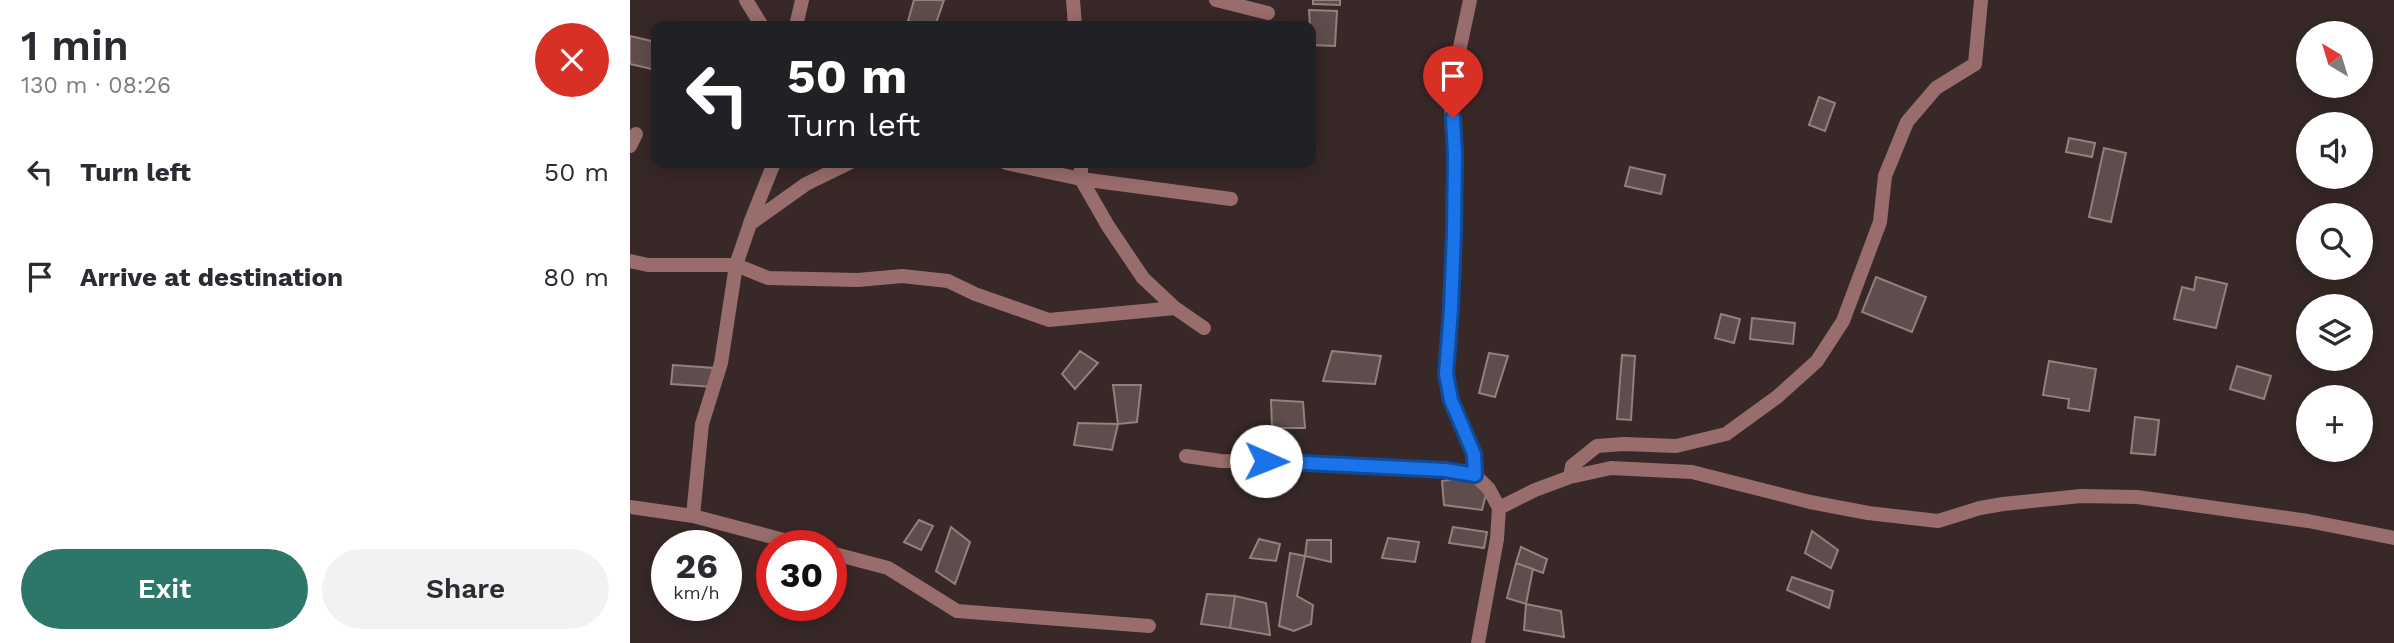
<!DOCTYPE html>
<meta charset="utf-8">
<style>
body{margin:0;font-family:"Work Sans",sans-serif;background:#f2f2f3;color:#2b2b33;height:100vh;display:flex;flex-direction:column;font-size:26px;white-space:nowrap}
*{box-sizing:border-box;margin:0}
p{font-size:23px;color:#7c7c81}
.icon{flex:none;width:38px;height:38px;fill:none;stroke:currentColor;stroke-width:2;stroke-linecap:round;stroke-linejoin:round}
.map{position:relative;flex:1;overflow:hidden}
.details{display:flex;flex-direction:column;background:#fff;width:630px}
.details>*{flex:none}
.banner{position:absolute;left:21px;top:21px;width:665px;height:147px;border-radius:14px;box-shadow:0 4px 18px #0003;background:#202124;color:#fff;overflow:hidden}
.needle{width:46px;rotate:322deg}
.controls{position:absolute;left:1666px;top:21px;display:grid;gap:14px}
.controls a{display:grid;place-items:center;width:77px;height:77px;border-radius:50%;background:#fff;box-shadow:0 4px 18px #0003;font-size:35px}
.speed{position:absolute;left:21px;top:530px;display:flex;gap:14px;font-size:35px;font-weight:700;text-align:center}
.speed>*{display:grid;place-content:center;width:91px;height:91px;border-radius:50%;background:#fff;box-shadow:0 4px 18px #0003;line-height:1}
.speed small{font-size:18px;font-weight:400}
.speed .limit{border:10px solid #d22;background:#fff;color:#111}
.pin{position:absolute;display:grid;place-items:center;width:60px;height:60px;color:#fff;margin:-72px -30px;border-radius:50% 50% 50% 0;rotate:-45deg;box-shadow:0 0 7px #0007}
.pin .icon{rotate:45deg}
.me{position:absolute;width:77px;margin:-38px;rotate:91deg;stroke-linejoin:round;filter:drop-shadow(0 0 5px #0008)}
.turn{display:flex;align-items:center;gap:24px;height:147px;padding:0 21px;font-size:32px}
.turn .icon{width:91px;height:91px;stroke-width:2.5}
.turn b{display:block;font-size:49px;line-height:60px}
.round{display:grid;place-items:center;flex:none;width:74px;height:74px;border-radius:37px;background:#f2f2f3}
.overview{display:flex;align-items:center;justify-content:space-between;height:119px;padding:0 21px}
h1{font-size:42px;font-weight:600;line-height:52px}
.primary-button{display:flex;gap:14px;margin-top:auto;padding:14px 21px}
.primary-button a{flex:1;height:80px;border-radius:42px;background:#2c7769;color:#fff;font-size:28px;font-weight:600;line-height:80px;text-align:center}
.primary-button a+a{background:#f2f2f3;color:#2b2b33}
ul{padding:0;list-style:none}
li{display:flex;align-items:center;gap:21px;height:105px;padding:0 21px}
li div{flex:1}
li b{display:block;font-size:26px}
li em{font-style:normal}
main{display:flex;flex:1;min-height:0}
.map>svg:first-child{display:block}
</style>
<main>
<section class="details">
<div class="overview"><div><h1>1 min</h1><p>130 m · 08:26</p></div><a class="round" style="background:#d93025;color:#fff"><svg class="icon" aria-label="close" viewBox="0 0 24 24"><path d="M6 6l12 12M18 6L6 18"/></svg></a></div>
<ul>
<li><svg class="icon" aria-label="left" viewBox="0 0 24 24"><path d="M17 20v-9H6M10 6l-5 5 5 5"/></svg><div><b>Turn left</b></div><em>50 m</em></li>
<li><svg class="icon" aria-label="arrive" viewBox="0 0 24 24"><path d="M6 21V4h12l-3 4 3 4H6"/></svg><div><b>Arrive at destination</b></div><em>80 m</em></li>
</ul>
<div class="primary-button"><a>Exit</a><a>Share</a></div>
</section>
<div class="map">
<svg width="1764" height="643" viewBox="0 0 1764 643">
<rect width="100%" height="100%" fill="#382828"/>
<path fill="#5e4d4c" stroke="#93807f" stroke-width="2" d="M284,0H314L305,26H295L278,21Z
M683,0H710V5L683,4Z
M679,10L707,11L705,46L681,45Z
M0,36L26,42V70L0,64Z
M1189,97L1205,103L1195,131L1179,125Z
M1439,138L1465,143L1462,157L1436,152Z
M1474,148L1496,153L1481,222L1459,217Z
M1000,167L1035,175L1031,194L995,186Z
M1246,277L1296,297L1282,332L1232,312Z
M1566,277L1597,284L1586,328L1544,319L1552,287L1564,290Z
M1091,314L1110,319L1104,343L1085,338Z
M1122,318L1165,323L1163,344L1120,339Z
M450,351L468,363L445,389L432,374Z
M702,351L751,356L745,384L693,381Z
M859,353L878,356L865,397L849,393Z
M992,355L1005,356L1001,420L987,419Z
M1419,361L1466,369L1459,411L1438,408L1439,399L1413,395Z
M43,365L84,368L83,387L41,384Z
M1607,366L1641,376L1634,399L1600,389Z
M483,385H511L507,422L488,424Z
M641,400L673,402L675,428H642Z
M1505,417L1529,420L1525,455L1501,453Z
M448,423L488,424L482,450L444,445Z
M845,475L857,490L852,510L814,505L812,481Z
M289,520L303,526L291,550L274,542Z
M321,527L340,542L325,584L306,571Z
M823,527L857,532L854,548L819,543Z
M1182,531L1208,550L1201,568L1175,553Z
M758,538L789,542L785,562L752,558Z
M629,539L650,544L646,561L620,558Z
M677,540H701V562L675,556Z
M891,547L917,559L913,573L886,563Z
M660,553L675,556L667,596L683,605L681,624L664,631L649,626Z
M886,563L903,569L896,604L877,598Z
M1162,577L1203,591L1199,608L1157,590Z
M577,594L605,596L600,628L571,624Z
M605,596L636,603L640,635L600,628Z
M896,604L931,611L934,637L894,630Z"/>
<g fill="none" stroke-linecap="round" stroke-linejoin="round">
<path stroke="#996d6c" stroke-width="14" d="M116,0L132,26
M443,0L445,26
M586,0L638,13
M840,0L820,94L825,155L821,309L816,374L821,400L844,454L845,475
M166,26L172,0
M0,146L6,134
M376,163L451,179L601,199
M451,163V179L478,226L513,278L545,308
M120,223L144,163
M0,261L18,265H106L138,278L228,280L272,276L318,281L345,294L419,320L545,308L574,328
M556,456L591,461L681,462L815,470L845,475L859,489L869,508L867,539L848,643
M940,477L942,466L967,446L994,444L1046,446L1096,434L1147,397L1187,361L1213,321L1250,222L1255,176L1277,122L1306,88L1345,64L1351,0
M0,507L63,516L176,546
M869,508L905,490L940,477L981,468L1062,472L1180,502L1238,513L1308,521L1350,508L1373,504L1451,496L1507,497L1678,521L1764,538
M63,516L72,424L91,363L106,265L120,224L176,184L219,163
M201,553L258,568L327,611L519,626"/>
</g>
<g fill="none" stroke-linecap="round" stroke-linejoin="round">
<defs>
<path id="route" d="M636,461L815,470L845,475L844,454L821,400L816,374L821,309L824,233L825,155L823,118"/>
</defs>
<use href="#route" stroke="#114b97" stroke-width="18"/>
<use href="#route" stroke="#1a73e8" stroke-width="12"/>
</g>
</svg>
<div class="controls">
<a><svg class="needle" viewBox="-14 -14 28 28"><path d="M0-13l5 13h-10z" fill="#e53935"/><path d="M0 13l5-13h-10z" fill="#7c7c81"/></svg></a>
<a><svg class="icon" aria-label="sound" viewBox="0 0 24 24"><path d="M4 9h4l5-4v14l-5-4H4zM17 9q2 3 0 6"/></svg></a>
<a><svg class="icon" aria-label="search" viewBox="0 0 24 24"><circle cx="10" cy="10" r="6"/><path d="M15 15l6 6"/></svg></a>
<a><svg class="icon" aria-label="layers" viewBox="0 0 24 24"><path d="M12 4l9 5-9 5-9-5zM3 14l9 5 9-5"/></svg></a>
<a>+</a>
</div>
<div class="speed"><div>26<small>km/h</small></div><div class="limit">30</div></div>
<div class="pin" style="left:823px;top:118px;background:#d93025"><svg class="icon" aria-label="arrive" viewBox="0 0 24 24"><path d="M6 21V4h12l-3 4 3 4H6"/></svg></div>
<svg class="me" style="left:636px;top:461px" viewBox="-20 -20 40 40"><circle r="19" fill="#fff"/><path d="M0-13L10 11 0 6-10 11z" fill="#1a73e8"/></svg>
<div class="banner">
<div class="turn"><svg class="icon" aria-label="left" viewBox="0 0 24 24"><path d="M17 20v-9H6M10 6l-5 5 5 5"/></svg><div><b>50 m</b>Turn left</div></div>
</div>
</div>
</main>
